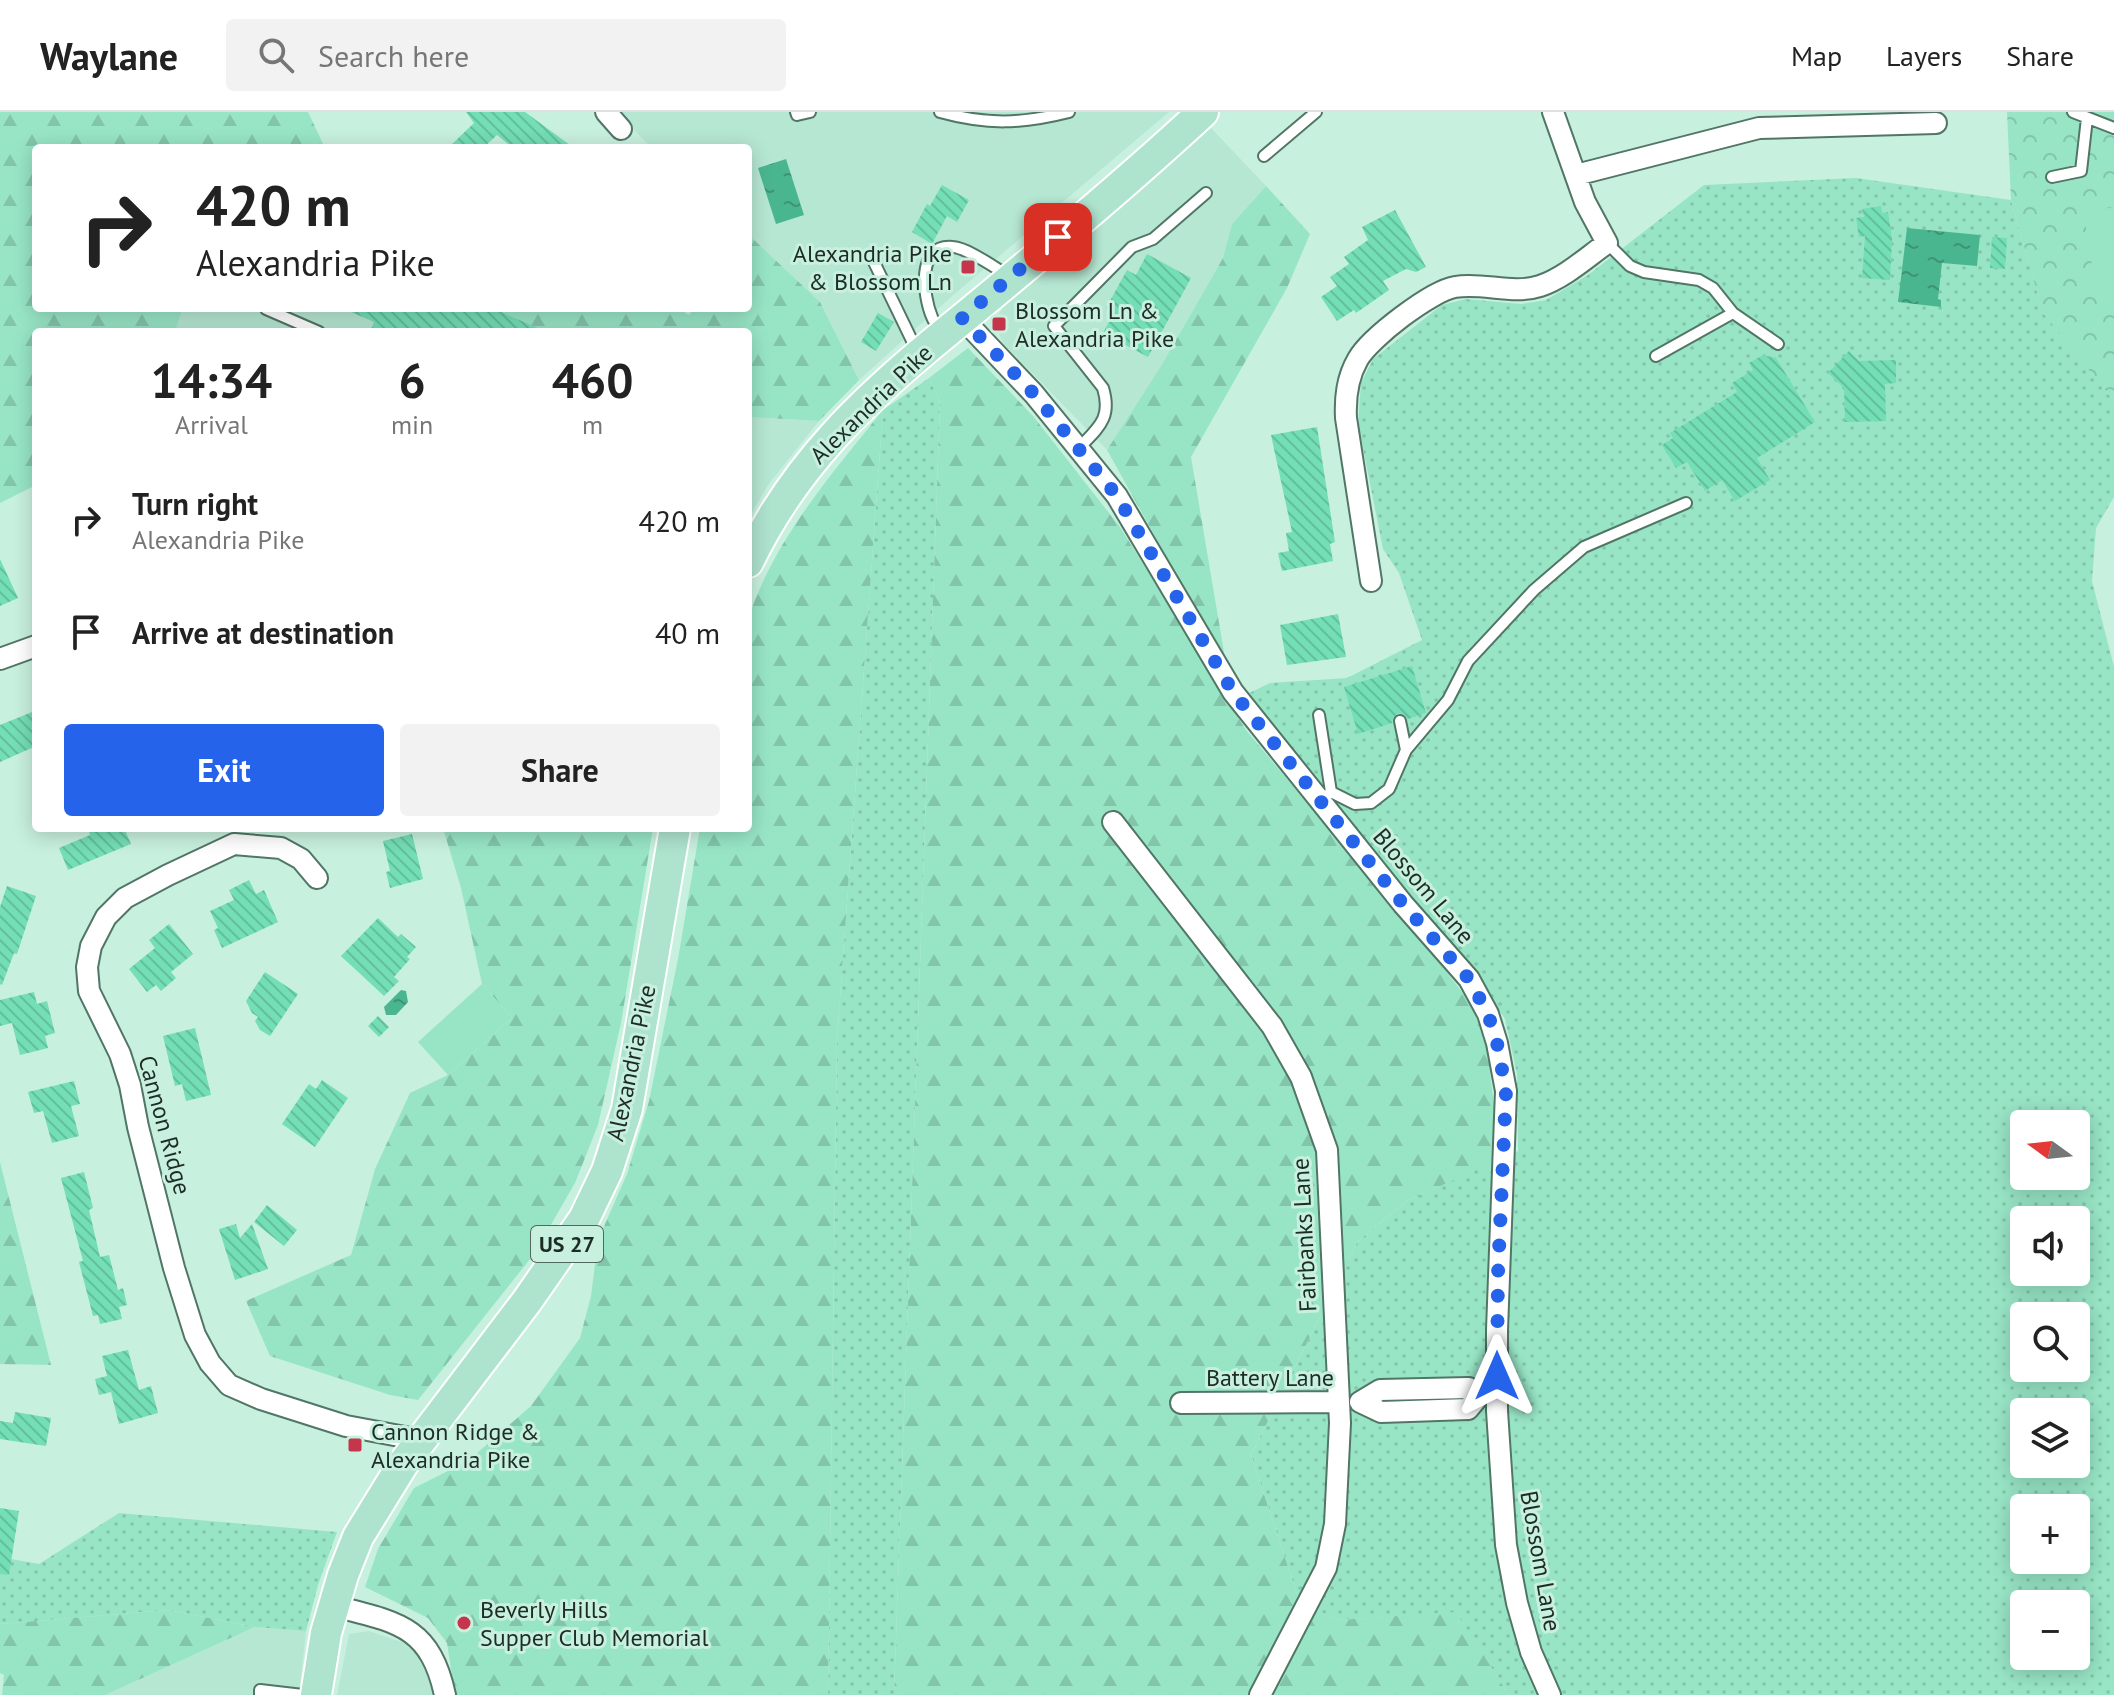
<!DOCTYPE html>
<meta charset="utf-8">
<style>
body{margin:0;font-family:"PT Sans",sans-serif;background:#f2f2f2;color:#222;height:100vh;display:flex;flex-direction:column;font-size:30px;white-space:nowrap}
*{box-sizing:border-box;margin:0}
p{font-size:26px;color:#767676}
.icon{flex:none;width:44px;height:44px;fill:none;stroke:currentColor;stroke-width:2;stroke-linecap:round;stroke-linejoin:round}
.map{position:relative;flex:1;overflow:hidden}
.panel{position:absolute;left:32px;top:216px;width:720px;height:504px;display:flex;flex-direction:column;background:#fff;border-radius:8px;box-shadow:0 4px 20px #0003}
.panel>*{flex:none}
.top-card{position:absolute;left:32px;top:32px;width:720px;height:168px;border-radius:8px;box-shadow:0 4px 20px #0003;background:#fff;color:#222;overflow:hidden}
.needle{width:52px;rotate:285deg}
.controls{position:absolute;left:2010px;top:998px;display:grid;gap:16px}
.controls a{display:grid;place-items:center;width:80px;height:80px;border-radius:8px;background:#fff;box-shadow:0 4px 20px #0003;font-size:40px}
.pin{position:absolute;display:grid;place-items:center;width:68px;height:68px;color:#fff;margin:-34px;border-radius:16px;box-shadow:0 4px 12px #0006}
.me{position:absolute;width:88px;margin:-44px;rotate:0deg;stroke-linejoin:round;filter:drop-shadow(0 0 6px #0008)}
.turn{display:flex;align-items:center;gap:28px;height:168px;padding:0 32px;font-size:36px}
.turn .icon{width:104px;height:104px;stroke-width:2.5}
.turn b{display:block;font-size:56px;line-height:68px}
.eta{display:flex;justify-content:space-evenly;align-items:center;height:136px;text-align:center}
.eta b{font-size:48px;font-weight:700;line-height:56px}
.cta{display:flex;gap:16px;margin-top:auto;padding:16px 32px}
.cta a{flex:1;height:92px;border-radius:8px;background:#2563eb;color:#fff;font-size:32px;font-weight:700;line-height:92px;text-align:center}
.cta a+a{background:#f2f2f2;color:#222}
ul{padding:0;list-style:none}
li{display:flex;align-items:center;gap:24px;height:112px;padding:0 32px}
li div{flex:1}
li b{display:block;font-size:30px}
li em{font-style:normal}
header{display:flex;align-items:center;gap:48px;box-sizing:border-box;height:112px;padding:0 40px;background:#fff;border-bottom:2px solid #e0e0e0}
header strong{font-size:38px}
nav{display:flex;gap:44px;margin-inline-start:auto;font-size:28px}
.search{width:560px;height:72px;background:#f2f2f2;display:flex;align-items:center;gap:20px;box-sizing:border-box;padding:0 28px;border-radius:8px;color:#767676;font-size:30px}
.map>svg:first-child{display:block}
</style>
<header>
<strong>Waylane</strong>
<div class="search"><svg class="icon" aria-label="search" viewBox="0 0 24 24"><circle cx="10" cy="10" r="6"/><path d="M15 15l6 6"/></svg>Search here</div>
<nav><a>Map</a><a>Layers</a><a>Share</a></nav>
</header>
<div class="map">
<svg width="2114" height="1583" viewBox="0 0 2114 1583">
<defs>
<pattern id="grass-dots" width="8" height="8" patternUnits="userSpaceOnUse" patternTransform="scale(2)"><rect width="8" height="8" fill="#98e5c6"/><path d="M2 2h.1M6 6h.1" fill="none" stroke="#83c5aa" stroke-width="1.8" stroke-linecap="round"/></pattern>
<pattern id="forest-firs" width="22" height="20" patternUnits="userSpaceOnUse" patternTransform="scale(2)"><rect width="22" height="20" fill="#98e5c6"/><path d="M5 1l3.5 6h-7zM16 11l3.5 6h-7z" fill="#83c5aa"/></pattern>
<pattern id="park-crowns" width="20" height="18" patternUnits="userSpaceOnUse" patternTransform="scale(2)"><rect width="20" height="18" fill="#98e5c6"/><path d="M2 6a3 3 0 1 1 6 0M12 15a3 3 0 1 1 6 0" fill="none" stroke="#83c5aa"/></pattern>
<pattern id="water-ripples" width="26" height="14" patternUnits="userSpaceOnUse" patternTransform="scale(2)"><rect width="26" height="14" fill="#4ab690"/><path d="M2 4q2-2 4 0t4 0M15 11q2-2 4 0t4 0" fill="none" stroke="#3d9475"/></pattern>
<pattern id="building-back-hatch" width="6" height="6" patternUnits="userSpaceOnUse" patternTransform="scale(2)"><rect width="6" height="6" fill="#74deb6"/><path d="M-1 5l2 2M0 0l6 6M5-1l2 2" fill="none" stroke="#64bf9c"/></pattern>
</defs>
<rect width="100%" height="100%" fill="#c8f0de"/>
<path fill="#b6e7d2" d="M616,0H1169L951,185L859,268L820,190L748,122V36H652Z
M1211,16L1266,74L1232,112L1223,146L1161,254L1107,338L1003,231L996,215L997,205L1005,192Z
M183,196H492L547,220H175Z
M748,305L819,309L768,373L748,407Z
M255,1515L306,1519L299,1583H105Z
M369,1519L408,1532L430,1557L434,1583H337L349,1522Z"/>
<path fill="url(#grass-dots)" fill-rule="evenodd" d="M1856,66L2011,88L2043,200L2114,289V385L2096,416L2092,469L2114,555V1583H1509L1456,1501L1339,1508L1300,1491L1251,1343L1358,1129L1408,1088L1518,1039L1517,962L1505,907L1469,853L1245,583L1270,571L1347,566L1422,528L1399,461L1383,437L1358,311L1361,271L1373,247L1442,193L1466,187L1521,192L1546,188L1588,163L1704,73ZM2024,1012H2076V1064H2024ZM2024,1108H2076V1160H2024ZM2024,1204H2076V1256H2024ZM2024,1300H2076V1352H2024ZM2024,1396H2076V1448H2024ZM2024,1492H2076V1544H2024Z
M929,266L940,290L894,1583H828L837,927L883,298Z
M119,1401L337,1420L318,1473L306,1519L255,1515L168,1498L0,1512V1445L39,1452Z"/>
<path fill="url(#forest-firs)" d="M0,0H308L325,36H36V196H183L175,220H36V373L0,391Z
M1266,74L1310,122L1287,176L1191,345L1226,552L1107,338L1161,254L1223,146L1232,112Z
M751,125L820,190L859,268L819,309L748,305V220H547L492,196H677L689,203L695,196H748V129Z
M968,236L1033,304L1120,415L1246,618L1421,827L1472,893L1487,936L1494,993L1493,1051L1408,1088L1358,1129L1251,1343L1300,1491L1339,1508L1456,1500L1509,1583H894L940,290L929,266Z
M883,298L837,927L828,1583H455L447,1531L428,1506L365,1475L378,1437L414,1376L468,1349L531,1294L580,1226L591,1184L598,1128L627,1062L649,989L678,847L700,716H748V507C775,426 831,363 883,298Z
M443,716H653L621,911L598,1013L575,1071L534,1142L418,1288L390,1283L270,1244L246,1189L351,1143L375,1057L410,981L448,963L512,906L482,872L461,776Z
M0,1050L51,1253L0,1252Z
M168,1498L255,1515L105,1583H2L4,1563L0,1561V1512Z"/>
<path fill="url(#park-crowns)" d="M2007,0H2114V289L2043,201L2011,88Z"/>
<path fill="#98e5c6" d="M2114,95V197L2088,143L2085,100Z
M482,872L512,906L448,963L418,930Z"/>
<path fill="url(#water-ripples)" d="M786,47L804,103L776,112L758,56Z
M1907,116L1980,123L1977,154L1942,151L1938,187L1941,188V195L1898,190Z
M401,878L406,879L408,890L396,903H386L384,895Z"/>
<path fill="url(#building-back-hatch)" d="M466,0H525L574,36H513L497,23L483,36H448L474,11Z
M942,73L969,88L957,110L947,104L932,132L912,120L927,92L930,94Z
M1881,94L1882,101L1888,100L1892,127L1890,168L1862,166L1865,124L1859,125L1856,106L1864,105L1862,97Z
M1395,98L1426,155L1416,160L1406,157L1383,169L1389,178L1356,201L1354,198L1337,209L1321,185L1337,174L1330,165L1349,152L1344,145L1368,128L1362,115Z
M1992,125L2007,126L2005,157L1990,156Z
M1147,142L1191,166L1148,245L1103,221L1114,200L1106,196L1127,158L1136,163Z
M342,196H492L547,220H370L374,210Z
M878,201L894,210L876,239L861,230Z
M1849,239L1859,249L1896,248V271L1885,272L1886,309L1845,310L1844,276L1828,261Z
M1763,243L1776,246L1815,310L1757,346L1770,368L1735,389L1722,368L1705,379L1687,350L1676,356L1662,333L1673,326L1670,321L1737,280L1732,271L1753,258L1749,251Z
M1317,315L1335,430L1330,432L1333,449L1282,459L1278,441L1289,439L1286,421L1292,420L1271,323Z
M0,447L18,486L0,494Z
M1338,502L1346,545L1287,553L1280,513Z
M1412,554L1426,601L1408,607L1403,602L1398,601L1393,606L1392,611L1358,622L1344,575Z
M32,600L36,608V634L0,650V613Z
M88,716H124L131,732L68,758L59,736L90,723Z
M412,722L423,767L390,776L386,760L390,759L383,729Z
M249,768L256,782L264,778L278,810L222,836L214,818L218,816L210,799L234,788L229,778Z
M7,774L36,784L17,842L14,841L2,873L0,872V795Z
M378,806L398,825L401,822L416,835L407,845L410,847L394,865L399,869L384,884L341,844Z
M169,812L193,842L171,860L176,866L161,879L156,873L147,880L129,857L155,836L149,828Z
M265,860L298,882L270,924L260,918L255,909L258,905L252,901L246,889Z
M34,880L37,892L47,889L55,921L45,924L48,936L20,943L12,911L0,914V888Z
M378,904L389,915L379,925L368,914Z
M195,916L211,983L186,989L182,972L175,974L163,924Z
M322,968L348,986L315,1035L282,1012L309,972L316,977Z
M74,969L80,992L71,994L79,1024L52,1031L43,999L34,1001L28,980Z
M84,1060L93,1096L89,1098L100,1145L109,1143L118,1178L123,1176L127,1193L119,1195L122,1207L100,1212L98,1203L93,1204L79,1150L83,1149L61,1066Z
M267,1093L297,1118L284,1134L254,1110Z
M236,1112L240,1126L252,1112L268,1157L235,1168L219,1117Z
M128,1238L139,1278L151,1274L158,1301L119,1312L111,1280L99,1283L95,1267L107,1264L102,1244Z
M15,1300L51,1306L46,1334L0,1327V1309L13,1311Z
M0,1396L19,1399L9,1463L0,1462Z"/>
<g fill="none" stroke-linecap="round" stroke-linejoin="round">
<defs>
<path id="lane" d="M796,0L797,3L810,0
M940,0C987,13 1022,12 1069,0
M2073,0L2114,16
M1264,44L1316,0
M2052,65L2081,59L2087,6
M1607,131L1630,154L1644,160L1699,168L1713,176L1733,201L1778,232
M872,146L918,241
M266,197L319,220
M944,220C939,215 934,211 932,205C923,184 916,131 953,135C968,136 995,156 1009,164
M1656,244L1733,201
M1079,336C1099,315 1112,306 1103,276L1054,214L1132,135L1153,127L1206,81
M1319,603L1331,680
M1406,638L1448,588L1468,549L1534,478L1584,435L1686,391
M1320,689L1331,680L1355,692L1371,691L1389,677L1406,638L1400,609
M260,1583V1578L303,1583"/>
<path id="street" d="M606,0L621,17
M1576,63L1759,16L1936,11
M962,206L1034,282L1117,384L1233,580L1403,792L1469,867L1488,902L1497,931L1506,979L1497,1218V1299L1506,1433L1517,1491L1531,1540L1550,1583
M1371,469L1346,306C1345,285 1347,266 1358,247C1370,226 1431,179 1455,175C1483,170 1512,183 1540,174C1564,166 1586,146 1607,131L1585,90L1553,0
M0,547L36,534
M1113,710L1272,914L1301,965L1327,1038L1340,1311L1335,1412L1326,1456L1260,1583
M317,766L301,747L281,736L234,732L168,763L125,786L106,805L91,834L87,855L89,879L120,942L130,973L138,1015L174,1156L195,1223L210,1251L229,1273L261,1287L346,1314L421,1328
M1469,1276L1478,1285L1468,1297L1381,1300L1360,1290L1380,1278Z
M1181,1291L1339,1290
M334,1494C396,1510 430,1513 445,1583"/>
<path id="primary" d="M748,450C794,354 863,288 944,222C1032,150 1120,77 1203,0
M316,1583L326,1521L343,1463L358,1425L403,1352L527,1189L584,1107L607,1059L627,997L675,716"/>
</defs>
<use href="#lane" stroke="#517666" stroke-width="14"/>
<use href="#street" stroke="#517666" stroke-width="24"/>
<use href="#primary" stroke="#fff" stroke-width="34"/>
<use href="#lane" stroke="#fff" stroke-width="10"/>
<use href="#street" stroke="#fff" stroke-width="20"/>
<use href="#primary" stroke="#aee3ce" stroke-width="30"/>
</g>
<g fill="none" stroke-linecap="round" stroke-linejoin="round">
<path stroke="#2563eb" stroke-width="14" stroke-dasharray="0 25.2" d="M1058,125L962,206L1034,282L1117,384L1233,580L1403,792L1469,867L1488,902L1497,931L1506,979L1498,1162L1497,1264"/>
</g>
<g fill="#c5354c" stroke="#c8f0de" stroke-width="3">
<rect x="960" y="147" width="16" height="16" rx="4"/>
<rect x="991" y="204" width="16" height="16" rx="4"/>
<rect x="347" y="1325" width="16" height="16" rx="4"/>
<circle cx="464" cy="1511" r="8"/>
</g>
<g text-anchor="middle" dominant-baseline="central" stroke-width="6" stroke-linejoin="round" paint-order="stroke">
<rect fill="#c8f0de" stroke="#50685d" stroke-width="2" x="531" y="1114" width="72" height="36" rx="6"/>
<g font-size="22" font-weight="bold" fill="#1d2d26">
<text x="567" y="1132">US 27</text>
</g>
<g font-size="24" fill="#1d2d26" stroke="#c8f0de" text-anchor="start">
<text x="952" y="141" text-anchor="end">Alexandria Pike<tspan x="952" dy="28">&amp; Blossom Ln</tspan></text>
<text x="1015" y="198">Blossom Ln &amp;<tspan x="1015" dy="28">Alexandria Pike</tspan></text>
<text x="371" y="1319">Cannon Ridge &amp;<tspan x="371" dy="28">Alexandria Pike</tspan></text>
<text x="480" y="1497">Beverly Hills<tspan x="480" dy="28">Supper Club Memorial</tspan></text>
</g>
<g font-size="24" fill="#1d2d26" stroke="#c8f0de">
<text transform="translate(871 292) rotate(-44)">Alexandria Pike</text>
<text transform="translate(1424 774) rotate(50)">Blossom Lane</text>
<text transform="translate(631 951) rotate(-78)">Alexandria Pike</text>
<text transform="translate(165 1013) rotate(75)">Cannon Ridge</text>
<text transform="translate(1304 1123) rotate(-93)">Fairbanks Lane</text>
<text x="1270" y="1265">Battery Lane</text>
<text transform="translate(1541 1449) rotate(80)">Blossom Lane</text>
</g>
</g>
</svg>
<div class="controls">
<a><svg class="needle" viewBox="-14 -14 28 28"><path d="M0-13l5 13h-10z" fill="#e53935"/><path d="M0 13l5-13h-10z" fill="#767676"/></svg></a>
<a><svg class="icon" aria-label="sound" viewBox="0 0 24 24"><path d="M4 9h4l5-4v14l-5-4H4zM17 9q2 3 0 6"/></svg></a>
<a><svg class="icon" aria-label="search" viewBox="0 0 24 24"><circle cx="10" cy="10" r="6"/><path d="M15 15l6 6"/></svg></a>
<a><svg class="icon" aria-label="layers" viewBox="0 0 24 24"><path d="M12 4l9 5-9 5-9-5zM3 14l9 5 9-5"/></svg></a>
<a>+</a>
<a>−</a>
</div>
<div class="pin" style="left:1058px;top:125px;background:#d93025"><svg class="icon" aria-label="arrive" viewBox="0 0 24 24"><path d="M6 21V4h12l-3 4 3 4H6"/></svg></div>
<svg class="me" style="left:1497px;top:1264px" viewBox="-20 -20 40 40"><path d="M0-17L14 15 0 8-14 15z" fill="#2563eb" stroke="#fff" stroke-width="4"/></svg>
<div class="top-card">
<div class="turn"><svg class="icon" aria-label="right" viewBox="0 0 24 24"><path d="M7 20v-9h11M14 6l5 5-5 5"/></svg><div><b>420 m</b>Alexandria Pike</div></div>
</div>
<section class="panel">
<div class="eta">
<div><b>14:34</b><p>Arrival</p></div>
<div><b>6</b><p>min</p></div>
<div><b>460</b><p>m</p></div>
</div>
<ul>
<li><svg class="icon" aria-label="right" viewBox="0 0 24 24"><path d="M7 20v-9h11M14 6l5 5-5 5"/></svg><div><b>Turn right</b><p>Alexandria Pike</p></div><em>420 m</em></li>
<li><svg class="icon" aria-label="arrive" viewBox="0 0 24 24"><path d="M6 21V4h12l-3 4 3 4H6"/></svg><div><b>Arrive at destination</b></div><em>40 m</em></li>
</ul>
<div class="cta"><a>Exit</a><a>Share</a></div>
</section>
</div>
